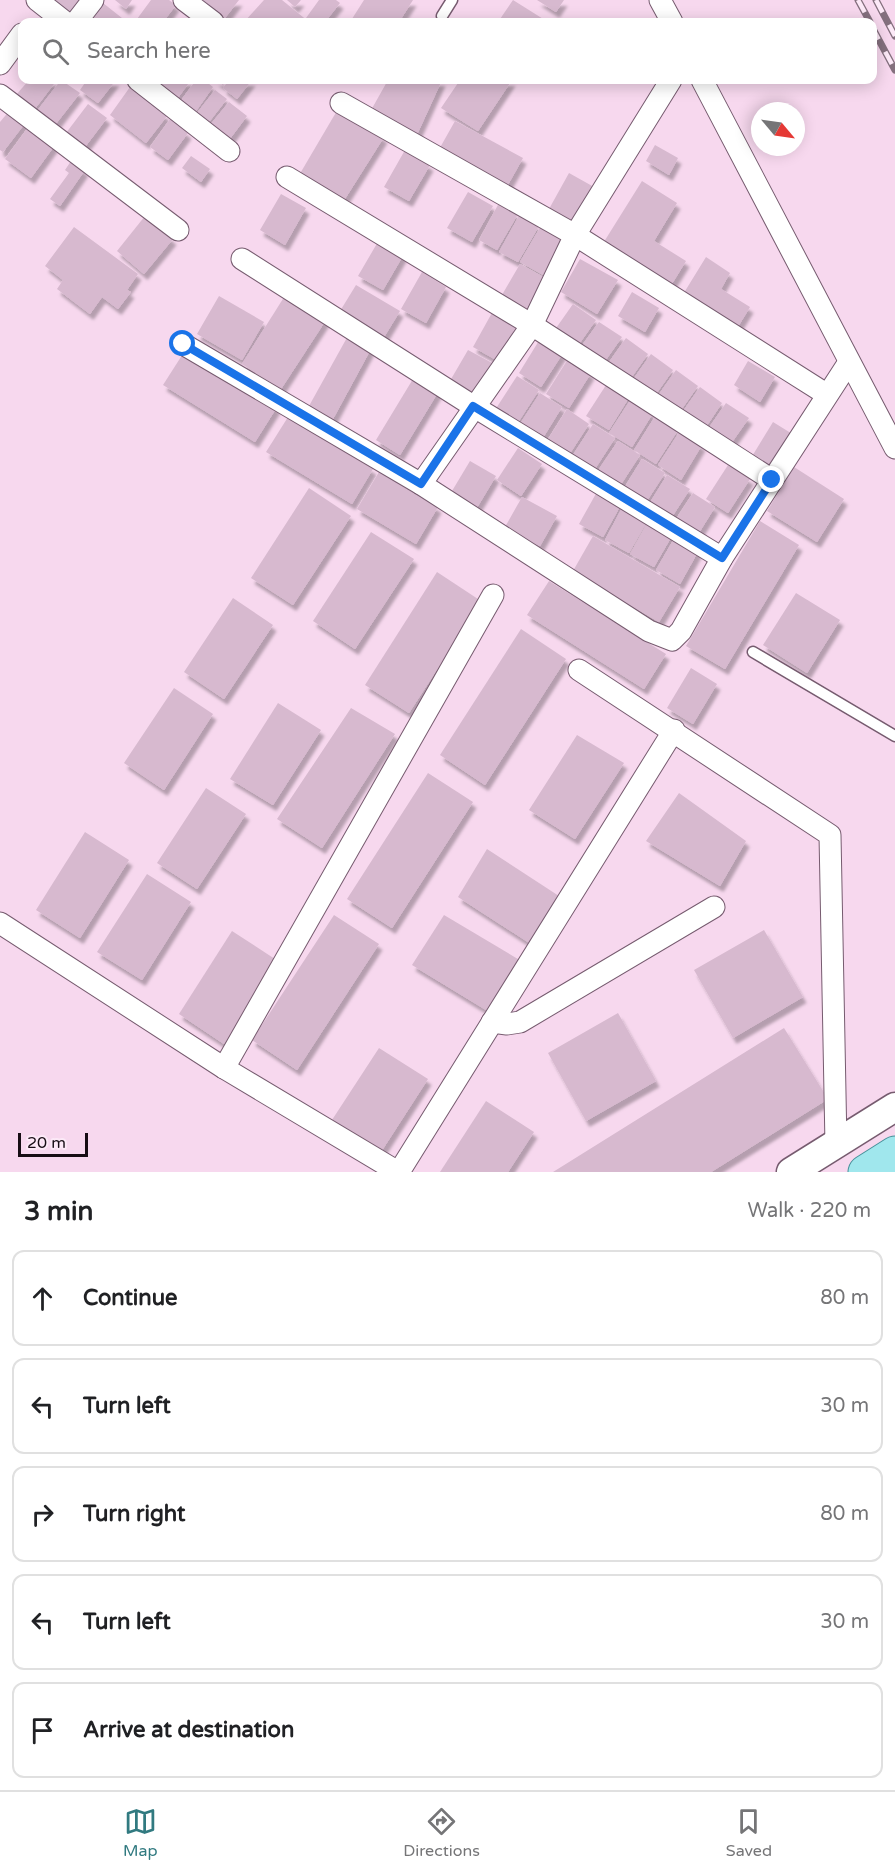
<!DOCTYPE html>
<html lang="en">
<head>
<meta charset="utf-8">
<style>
	:root { --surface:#fff; --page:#f2f2f2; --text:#202124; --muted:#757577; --line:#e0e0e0; --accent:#317a80 }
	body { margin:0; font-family:"Varela Round",sans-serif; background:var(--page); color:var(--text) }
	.compass { position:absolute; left:751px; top:102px; width:54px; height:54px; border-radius:50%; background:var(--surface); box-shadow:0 3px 15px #0003; rotate:119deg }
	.scale { position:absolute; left:18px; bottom:15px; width:70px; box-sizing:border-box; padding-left:6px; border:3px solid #170d14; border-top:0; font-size:16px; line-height:21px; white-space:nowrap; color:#170d14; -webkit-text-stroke:4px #fce9f7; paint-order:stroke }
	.stop { position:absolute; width:18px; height:18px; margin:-14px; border:4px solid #1a73e8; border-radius:50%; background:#fff }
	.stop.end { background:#1a73e8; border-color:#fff; box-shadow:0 2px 6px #0008 }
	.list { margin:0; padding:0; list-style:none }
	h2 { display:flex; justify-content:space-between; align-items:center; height:78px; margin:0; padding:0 24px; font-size:26px }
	h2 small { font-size:20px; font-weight:400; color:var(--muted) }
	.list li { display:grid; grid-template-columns:39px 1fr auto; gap:18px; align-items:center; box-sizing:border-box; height:96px; margin:0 12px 12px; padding:0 12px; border:2px solid var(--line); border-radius:12px }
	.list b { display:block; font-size:22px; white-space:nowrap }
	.list em { font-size:20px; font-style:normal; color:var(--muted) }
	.icon { flex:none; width:33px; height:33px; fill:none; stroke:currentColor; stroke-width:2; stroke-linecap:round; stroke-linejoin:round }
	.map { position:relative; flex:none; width:895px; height:1172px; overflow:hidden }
	.search { position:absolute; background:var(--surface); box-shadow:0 3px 15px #0003; left:18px; right:18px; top:18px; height:66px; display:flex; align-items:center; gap:15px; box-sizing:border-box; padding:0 21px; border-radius:12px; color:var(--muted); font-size:22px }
	.sheet { height:618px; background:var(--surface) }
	nav { display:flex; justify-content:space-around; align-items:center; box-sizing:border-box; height:84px; border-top:2px solid var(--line); background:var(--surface); font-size:16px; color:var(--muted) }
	nav a { display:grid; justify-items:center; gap:3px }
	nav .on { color:var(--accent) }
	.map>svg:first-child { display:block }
</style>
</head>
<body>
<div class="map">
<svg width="895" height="1172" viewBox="0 0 895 1172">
	<defs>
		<filter id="shadow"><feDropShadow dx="3.5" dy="6" stdDeviation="1.5" flood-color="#0004"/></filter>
	</defs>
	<rect width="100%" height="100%" fill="#f7d8ee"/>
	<g fill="#d7b9cf" filter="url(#shadow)">
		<polygon points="52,0 81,0 68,17"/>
		<polygon points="115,0 132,0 126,9"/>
		<polygon points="151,0 169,0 176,5 163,22 142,22 137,19"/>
		<polygon points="203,0 239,0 225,18"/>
		<polygon points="264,0 282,0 309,22 244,22"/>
		<polygon points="287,0 301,0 295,7"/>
		<polygon points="319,0 336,0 340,3 325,22 312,22 306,18"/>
		<polygon points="364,0 413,0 399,22 350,22"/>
		<polygon points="513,0 548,22 498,22"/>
		<polygon points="537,0 564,0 556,12"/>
		<polygon points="103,3 127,22 87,22"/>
		<polygon points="29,80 57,80 34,110 16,95"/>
		<polygon points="61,80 80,93 55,125 37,111"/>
		<polygon points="87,80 116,80 98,103 80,90"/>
		<polygon points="163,80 191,80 175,102 157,88"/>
		<polygon points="196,80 204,80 213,87 194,114 179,103"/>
		<polygon points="215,80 227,80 223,85"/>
		<polygon points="229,80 252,80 237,99 223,88"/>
		<polygon points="388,80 442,80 415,139 370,112"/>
		<polygon points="460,80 512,80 478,131 441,108"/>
		<polygon points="130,87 167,116 146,143 110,115"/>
		<polygon points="215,90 227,99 209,122 197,113"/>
		<polygon points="229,102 247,116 229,140 210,125"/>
		<polygon points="88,104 107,118 82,151 63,137"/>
		<polygon points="338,109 384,137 343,202 298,177"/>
		<polygon points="10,110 26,122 3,152 0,150 0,122"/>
		<polygon points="170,119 188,133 168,160 150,147"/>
		<polygon points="455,121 523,158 505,190 437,153"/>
		<polygon points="29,126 55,145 31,178 5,159"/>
		<polygon points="655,145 678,158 669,175 646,161"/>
		<polygon points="405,150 430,165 409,201 384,187"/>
		<polygon points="191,156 210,169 201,182 182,168"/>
		<polygon points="71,161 85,170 60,206 50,199 69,173 65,170"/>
		<polygon points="569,173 594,187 573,224 549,209"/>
		<polygon points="642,181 677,203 654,241 686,261 670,287 602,245"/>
		<polygon points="468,192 493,206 472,242 447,228"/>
		<polygon points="281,194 306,208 285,245 260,230"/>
		<polygon points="499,203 518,214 497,250 479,240"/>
		<polygon points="520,214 539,226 518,262 499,252"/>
		<polygon points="145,216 173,239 144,274 117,251"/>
		<polygon points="541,226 566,240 545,276 520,262"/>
		<polygon points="74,227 138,274 127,290 131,292 118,309 102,297 90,314 57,289 63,280 45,266"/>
		<polygon points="379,240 404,254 383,290 358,276"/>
		<polygon points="706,257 730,273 721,289 750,307 736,330 682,296"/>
		<polygon points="580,259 618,280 597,314 561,292"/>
		<polygon points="520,264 545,278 524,315 499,300"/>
		<polygon points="422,272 446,287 426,323 401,309"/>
		<polygon points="356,285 400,311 381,342 337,316"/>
		<polygon points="632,292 659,308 645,332 618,316"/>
		<polygon points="286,294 326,320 281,389 242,364"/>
		<polygon points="219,296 264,322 242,360 197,334"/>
		<polygon points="573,304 596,320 577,347 554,331"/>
		<polygon points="493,311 518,325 498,361 473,347"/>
		<polygon points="599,322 622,337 603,364 580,348"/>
		<polygon points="349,334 372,347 333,419 309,406"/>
		<polygon points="626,338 648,354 629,381 607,365"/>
		<polygon points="540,339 563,353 541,387 519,373"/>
		<polygon points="186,349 277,407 255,442 163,385"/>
		<polygon points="468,350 494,364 473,401 447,386"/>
		<polygon points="651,354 673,370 654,397 632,381"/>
		<polygon points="568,359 591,373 569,408 546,394"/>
		<polygon points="748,361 775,377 760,402 734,385"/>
		<polygon points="676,370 698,386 679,413 657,397"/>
		<polygon points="416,374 440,389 400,455 376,440"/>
		<polygon points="517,376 539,390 517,424 495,410"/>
		<polygon points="608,382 630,396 609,430 586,416"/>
		<polygon points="700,387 722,403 704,430 681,414"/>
		<polygon points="540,393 562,407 541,441 518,427"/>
		<polygon points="631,399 653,413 632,447 609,433"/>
		<polygon points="726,403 749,418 730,445 708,429"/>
		<polygon points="567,409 589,424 567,458 545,444"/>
		<polygon points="656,415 678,430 656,464 634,450"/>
		<polygon points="288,417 373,469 352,504 266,452"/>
		<polygon points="773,422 794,435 772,471 751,458"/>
		<polygon points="593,424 615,438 593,472 571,458"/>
		<polygon points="680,431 702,445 681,480 658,465"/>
		<polygon points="618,441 640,455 618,489 595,475"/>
		<polygon points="518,448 542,464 521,496 497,480"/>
		<polygon points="642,459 665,473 643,507 621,493"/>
		<polygon points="470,461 496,476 475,511 449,496"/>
		<polygon points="728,465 750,479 728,513 706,499"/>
		<polygon points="794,467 844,499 817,542 767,511"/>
		<polygon points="379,472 438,507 416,544 357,509"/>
		<polygon points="667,475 690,489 668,523 646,509"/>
		<polygon points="309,488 351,516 293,605 251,578"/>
		<polygon points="598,490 622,503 603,537 579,524"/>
		<polygon points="693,493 715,507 697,536 674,522"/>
		<polygon points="522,497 557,516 540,546 505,527"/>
		<polygon points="623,506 648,520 629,553 605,540"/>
		<polygon points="649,520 673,534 654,567 630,554"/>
		<polygon points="760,521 799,545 725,669 686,646"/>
		<polygon points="371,532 414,559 355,649 313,621"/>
		<polygon points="593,536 680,587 659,622 573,571"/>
		<polygon points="675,537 699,550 680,584 656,570"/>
		<polygon points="437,572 481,601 409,713 365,685"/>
		<polygon points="549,581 666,654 644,689 527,615"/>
		<polygon points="796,593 840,620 807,673 763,645"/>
		<polygon points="233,598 273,625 224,699 184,672"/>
		<polygon points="521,629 566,659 485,785 440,755"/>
		<polygon points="691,668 717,684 693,724 667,708"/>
		<polygon points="174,688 213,714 164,790 124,763"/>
		<polygon points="278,703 321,730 273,805 230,779"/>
		<polygon points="351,708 395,734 322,848 277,819"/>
		<polygon points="577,735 624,763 575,839 529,810"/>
		<polygon points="428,773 473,802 392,928 347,899"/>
		<polygon points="206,788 246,814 197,889 157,863"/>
		<polygon points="679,793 746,841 720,886 646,841"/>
		<polygon points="85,832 129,860 80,938 36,910"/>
		<polygon points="487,849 562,898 531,944 458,897"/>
		<polygon points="147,874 191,902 142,980 97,952"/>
		<polygon points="334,915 379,944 297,1070 252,1040"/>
		<polygon points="444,915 523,962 491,1013 412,965"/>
		<polygon points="764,930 803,997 733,1038 694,970"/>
		<polygon points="232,931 278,961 224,1044 179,1014"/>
		<polygon points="618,1013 656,1081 586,1121 548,1053"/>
		<polygon points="784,1028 828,1099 711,1172 553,1172"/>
		<polygon points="379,1048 428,1079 379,1155 330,1123"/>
		<polygon points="486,1101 534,1132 508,1172 440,1172"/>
	</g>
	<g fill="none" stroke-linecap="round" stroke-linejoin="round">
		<defs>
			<g id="lane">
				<polyline points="442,16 452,0"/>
				<polyline points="753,652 895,736"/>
			</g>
			<g id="street">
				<polyline points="37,0 65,22"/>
				<polyline points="184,0 213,22"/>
				<polyline points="660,0 672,22"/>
				<polyline points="76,22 93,0"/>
				<polyline points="0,64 22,34"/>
				<polyline points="138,80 229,151"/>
				<polyline points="671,80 575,235 532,325 421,484 649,631 672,640 681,631 722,558 849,362"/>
				<polyline points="702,80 895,448"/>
				<polyline points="0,95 178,230"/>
				<polyline points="341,103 575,235 826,394"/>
				<polyline points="287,177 532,325 772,480"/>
				<polyline points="242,259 473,406 722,558"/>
				<polyline points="183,344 421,484"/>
				<polyline points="579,670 830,835 836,1145"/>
				<polyline points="0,923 224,1068 398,1172"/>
				<polyline points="492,1022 507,1024 520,1022 714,907"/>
				<polyline points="224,1068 493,595"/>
				<polyline points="399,1172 674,730"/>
			</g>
			<polyline id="secondary" points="791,1172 895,1107"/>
			<polyline id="primary" points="865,1172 895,1153"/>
		</defs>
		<use href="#lane" stroke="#765b6f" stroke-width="13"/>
		<use href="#street" stroke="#765b6f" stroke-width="23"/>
		<use href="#secondary" stroke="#765b6f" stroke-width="31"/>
		<use href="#primary" stroke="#479099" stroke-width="35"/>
		<use href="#lane" stroke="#fff" stroke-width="10"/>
		<use href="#street" stroke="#fff" stroke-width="21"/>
		<use href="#secondary" stroke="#fff" stroke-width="28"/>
		<use href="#primary" stroke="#a0e7ed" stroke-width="33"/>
		<defs>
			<g id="rail">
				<polyline points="858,0 870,22"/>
				<polyline points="876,0 895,36"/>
				<polyline points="872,27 895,70"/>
			</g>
		</defs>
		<use href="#rail" stroke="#84707e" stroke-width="7"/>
		<use href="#rail" stroke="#fce9f7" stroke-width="4.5" stroke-dasharray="14" stroke-linecap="butt"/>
	</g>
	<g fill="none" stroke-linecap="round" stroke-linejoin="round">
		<polyline stroke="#1a73e8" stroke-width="8" points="183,344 421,484 473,406 722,558 772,480"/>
	</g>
</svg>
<svg class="compass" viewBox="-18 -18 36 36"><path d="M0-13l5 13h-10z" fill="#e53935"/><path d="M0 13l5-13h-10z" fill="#757577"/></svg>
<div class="scale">20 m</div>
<div class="stop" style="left:183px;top:344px"></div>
<div class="stop end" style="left:772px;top:480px"></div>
<div class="search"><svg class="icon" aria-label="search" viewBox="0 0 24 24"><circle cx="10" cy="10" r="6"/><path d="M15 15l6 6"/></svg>Search here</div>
</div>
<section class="sheet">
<h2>3 min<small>Walk · 220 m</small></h2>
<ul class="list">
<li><svg class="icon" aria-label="ahead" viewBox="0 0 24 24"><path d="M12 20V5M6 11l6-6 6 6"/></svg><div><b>Continue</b></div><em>80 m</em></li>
<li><svg class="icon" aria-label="left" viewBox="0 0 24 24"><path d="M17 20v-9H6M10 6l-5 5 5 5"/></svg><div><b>Turn left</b></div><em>30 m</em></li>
<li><svg class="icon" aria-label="right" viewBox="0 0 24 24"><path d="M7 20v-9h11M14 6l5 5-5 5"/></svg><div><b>Turn right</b></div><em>80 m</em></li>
<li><svg class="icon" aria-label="left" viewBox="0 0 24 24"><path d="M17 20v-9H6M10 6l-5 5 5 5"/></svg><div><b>Turn left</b></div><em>30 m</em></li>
<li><svg class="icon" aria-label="arrive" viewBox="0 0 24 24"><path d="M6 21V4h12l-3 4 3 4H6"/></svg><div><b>Arrive at destination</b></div></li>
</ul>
</section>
<nav>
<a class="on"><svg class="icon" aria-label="map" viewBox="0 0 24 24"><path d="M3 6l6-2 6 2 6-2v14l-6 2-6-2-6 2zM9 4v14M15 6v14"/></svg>Map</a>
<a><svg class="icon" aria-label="directions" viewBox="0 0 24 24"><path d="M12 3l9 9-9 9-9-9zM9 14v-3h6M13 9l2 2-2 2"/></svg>Directions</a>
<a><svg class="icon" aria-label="saved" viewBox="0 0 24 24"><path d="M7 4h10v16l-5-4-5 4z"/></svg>Saved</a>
</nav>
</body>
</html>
